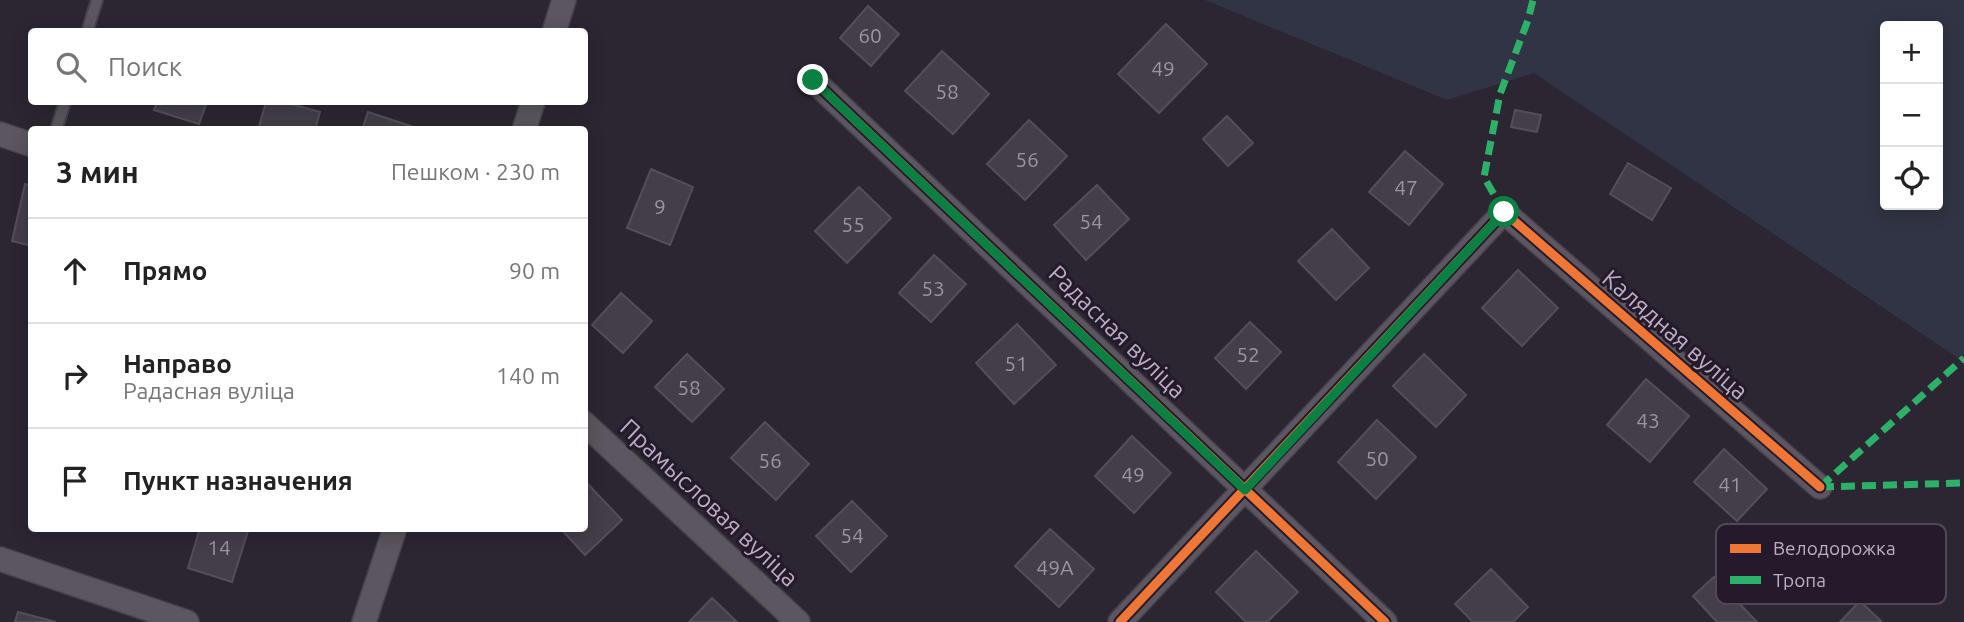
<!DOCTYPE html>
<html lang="ru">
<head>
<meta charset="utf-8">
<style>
	:root { --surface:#fff; --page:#f6f6f6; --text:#222; --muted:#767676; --line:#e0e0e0 }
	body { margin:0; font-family:Ubuntu,sans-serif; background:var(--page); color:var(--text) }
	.controls { position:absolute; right:21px; top:21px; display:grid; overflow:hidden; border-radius:7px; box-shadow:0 4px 18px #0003 }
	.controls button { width:63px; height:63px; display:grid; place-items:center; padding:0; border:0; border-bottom:2px solid var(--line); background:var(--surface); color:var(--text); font:35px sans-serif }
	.stop { position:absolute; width:21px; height:21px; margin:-16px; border:5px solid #0b8043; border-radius:50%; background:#fff }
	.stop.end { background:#0b8043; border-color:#fff; box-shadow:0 2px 7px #0008 }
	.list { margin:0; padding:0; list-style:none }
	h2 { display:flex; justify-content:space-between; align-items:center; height:91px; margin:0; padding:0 28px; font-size:30px }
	h2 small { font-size:23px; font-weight:400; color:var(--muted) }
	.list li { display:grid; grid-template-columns:46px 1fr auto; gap:21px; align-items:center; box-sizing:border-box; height:105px; padding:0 28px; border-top:2px solid var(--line) }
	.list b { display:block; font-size:26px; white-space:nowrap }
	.list p { margin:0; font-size:23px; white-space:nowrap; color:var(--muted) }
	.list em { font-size:23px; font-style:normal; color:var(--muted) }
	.icon { flex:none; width:38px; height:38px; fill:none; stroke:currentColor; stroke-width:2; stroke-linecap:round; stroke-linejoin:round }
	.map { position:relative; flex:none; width:1964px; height:622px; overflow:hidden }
	.search { position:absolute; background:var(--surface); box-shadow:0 4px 18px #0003; left:28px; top:28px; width:560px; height:77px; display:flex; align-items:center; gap:18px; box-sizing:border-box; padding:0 24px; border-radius:7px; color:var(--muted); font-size:26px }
	.panel { position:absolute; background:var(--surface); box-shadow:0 4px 18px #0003; left:28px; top:126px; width:560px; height:406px; border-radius:7px }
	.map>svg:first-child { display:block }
</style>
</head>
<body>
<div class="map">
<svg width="1964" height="622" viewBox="0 0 1964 622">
	<rect width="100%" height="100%" fill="#2c2632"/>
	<path fill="#313444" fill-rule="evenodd" d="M1205,0H1964V362L1534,73L1447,100ZM1885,26H1938V205H1885Z"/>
	<g fill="#433e48" stroke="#544e59" stroke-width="2">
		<polygon points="868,6 899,34 871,66 840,38"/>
		<polygon points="1166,24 1207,64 1159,113 1118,74"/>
		<polygon points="942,51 989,94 953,134 905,91"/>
		<polygon points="157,102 207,102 199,124 154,110"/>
		<polygon points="266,102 284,102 320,112 315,130 258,130"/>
		<polygon points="1515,110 1541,115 1537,132 1511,127"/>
		<polygon points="368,112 417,128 417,130 362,130"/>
		<polygon points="1227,116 1253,143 1228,166 1203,139"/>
		<polygon points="1029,120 1067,156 1025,200 987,164"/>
		<polygon points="1405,151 1443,184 1409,225 1369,192"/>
		<polygon points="1628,163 1671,188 1652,220 1610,194"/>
		<polygon points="651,169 693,187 670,245 627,228"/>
		<polygon points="25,184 32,186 32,246 12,241"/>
		<polygon points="1097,185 1129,219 1086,260 1054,225"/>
		<polygon points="859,187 891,218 847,263 815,231"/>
		<polygon points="1332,229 1369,268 1336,300 1298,261"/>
		<polygon points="934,255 966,284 931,322 899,293"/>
		<polygon points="1518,270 1558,308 1522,346 1482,308"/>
		<polygon points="621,293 652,321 623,353 592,325"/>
		<polygon points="1250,322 1281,352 1246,389 1215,358"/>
		<polygon points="1017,324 1056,365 1014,404 976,363"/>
		<polygon points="687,354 724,389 692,422 655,387"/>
		<polygon points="1424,354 1466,395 1436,427 1393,386"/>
		<polygon points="1646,379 1689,416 1650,462 1607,425"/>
		<polygon points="1377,420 1416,457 1376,499 1338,462"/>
		<polygon points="765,422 809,464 776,500 731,458"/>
		<polygon points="1132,436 1171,473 1134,513 1095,476"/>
		<polygon points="1724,449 1767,489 1737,521 1694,482"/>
		<polygon points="584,480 622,520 585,555 560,528 584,528"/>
		<polygon points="852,501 887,536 851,572 816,536"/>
		<polygon points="200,528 249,528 232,582 188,568"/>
		<polygon points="1050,529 1094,569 1059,607 1015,566"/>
		<polygon points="1256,551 1298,592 1267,622 1246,622 1216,592"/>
		<polygon points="1491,569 1528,607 1513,622 1473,622 1455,604"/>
		<polygon points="1714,577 1757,622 1717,622 1693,596"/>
		<polygon points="712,598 737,622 689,622"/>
		<polygon points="1860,601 1882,622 1840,622"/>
		<polygon points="18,612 56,622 15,622"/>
	</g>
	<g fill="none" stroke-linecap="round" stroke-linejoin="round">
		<defs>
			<g id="service">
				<polyline points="87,32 97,0"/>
				<polyline points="56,130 65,102"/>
			</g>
			<g id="minor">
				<polyline points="554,32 564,0"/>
				<polyline points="813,80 1385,622"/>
				<polyline points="524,130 533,102"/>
				<polyline points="0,134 32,145"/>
				<polyline points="584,423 798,622"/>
				<polyline points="0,559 187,622"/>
				<polyline points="364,622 395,528"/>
				<polyline points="1120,622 1504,212 1820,487"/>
			</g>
		</defs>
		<use href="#service" stroke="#46424a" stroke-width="14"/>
		<use href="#minor" stroke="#46424a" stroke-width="26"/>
		<use href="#service" stroke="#5b565f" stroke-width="10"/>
		<use href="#minor" stroke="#5b565f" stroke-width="23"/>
		<g stroke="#2db169" stroke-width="7" stroke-dasharray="14 7" stroke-linecap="butt">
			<polyline points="1504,212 1484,177 1500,94 1528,20 1533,0"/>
			<polyline points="1820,487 1964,358"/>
			<polyline points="1820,487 1964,483"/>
		</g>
		<defs>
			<g id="cycleway">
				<polyline points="813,80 1385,622"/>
				<polyline points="1120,622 1504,212 1820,487"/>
			</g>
		</defs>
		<use href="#cycleway" stroke="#241a2b" stroke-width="13"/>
		<use href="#cycleway" stroke="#f07635" stroke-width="9"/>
	</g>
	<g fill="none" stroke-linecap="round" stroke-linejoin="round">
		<polyline stroke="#0b8043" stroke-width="9" points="813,80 1245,490 1504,212"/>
	</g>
	<g text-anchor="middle" stroke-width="6" stroke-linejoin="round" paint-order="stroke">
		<g font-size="21" fill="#9d93a4">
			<text x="870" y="43">60</text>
			<text x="1163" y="76">49</text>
			<text x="947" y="99">58</text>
			<text x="1027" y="167">56</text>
			<text x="1406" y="195">47</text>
			<text x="660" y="214">9</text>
			<text x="1091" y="229">54</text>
			<text x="853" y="232">55</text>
			<text x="933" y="296">53</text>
			<text x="1248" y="362">52</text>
			<text x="1016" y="371">51</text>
			<text x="689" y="395">58</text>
			<text x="1648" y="428">43</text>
			<text x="1377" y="466">50</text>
			<text x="770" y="468">56</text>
			<text x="1133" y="482">49</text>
			<text x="1730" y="492">41</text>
			<text x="852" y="543">54</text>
			<text x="219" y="555">14</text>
			<text x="1055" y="575">49А</text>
		</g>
		<g font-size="24" fill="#bbafc3" stroke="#241a2b">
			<text transform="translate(1117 332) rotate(44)" y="8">Радасная вуліца</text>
			<text transform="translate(1675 335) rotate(41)" y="8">Калядная вуліца</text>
			<text transform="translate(709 503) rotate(43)" y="8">Прамысловая вуліца</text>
		</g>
	</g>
	<rect x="1716" y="524" width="230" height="80" rx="10" fill="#241a2b" stroke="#514759" stroke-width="2"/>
	<rect x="1730" y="544" width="31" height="9" fill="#f07635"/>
	<rect x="1730" y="576" width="31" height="8" fill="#2db169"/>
	<g font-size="19" fill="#bbafc3">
		<text x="1773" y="555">Велодорожка</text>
		<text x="1773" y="587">Тропа</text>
	</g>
</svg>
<div class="controls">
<button>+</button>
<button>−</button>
<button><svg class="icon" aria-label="locate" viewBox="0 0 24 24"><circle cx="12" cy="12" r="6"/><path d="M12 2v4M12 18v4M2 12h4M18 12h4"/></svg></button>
</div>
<div class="stop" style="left:1504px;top:212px"></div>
<div class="stop end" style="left:813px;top:80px"></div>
<div class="search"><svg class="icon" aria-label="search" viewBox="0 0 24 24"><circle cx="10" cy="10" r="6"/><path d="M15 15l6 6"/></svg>Поиск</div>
<section class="panel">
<h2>3 мин<small>Пешком · 230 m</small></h2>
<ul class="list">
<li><svg class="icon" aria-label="ahead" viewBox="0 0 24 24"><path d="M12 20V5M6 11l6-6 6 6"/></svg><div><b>Прямо</b></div><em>90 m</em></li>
<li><svg class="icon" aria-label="right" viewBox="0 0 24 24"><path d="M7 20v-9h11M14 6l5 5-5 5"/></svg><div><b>Направо</b><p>Радасная вуліца</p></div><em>140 m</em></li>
<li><svg class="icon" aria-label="arrive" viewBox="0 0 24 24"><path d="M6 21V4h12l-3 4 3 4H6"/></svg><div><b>Пункт назначения</b></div></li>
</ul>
</section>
</div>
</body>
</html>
